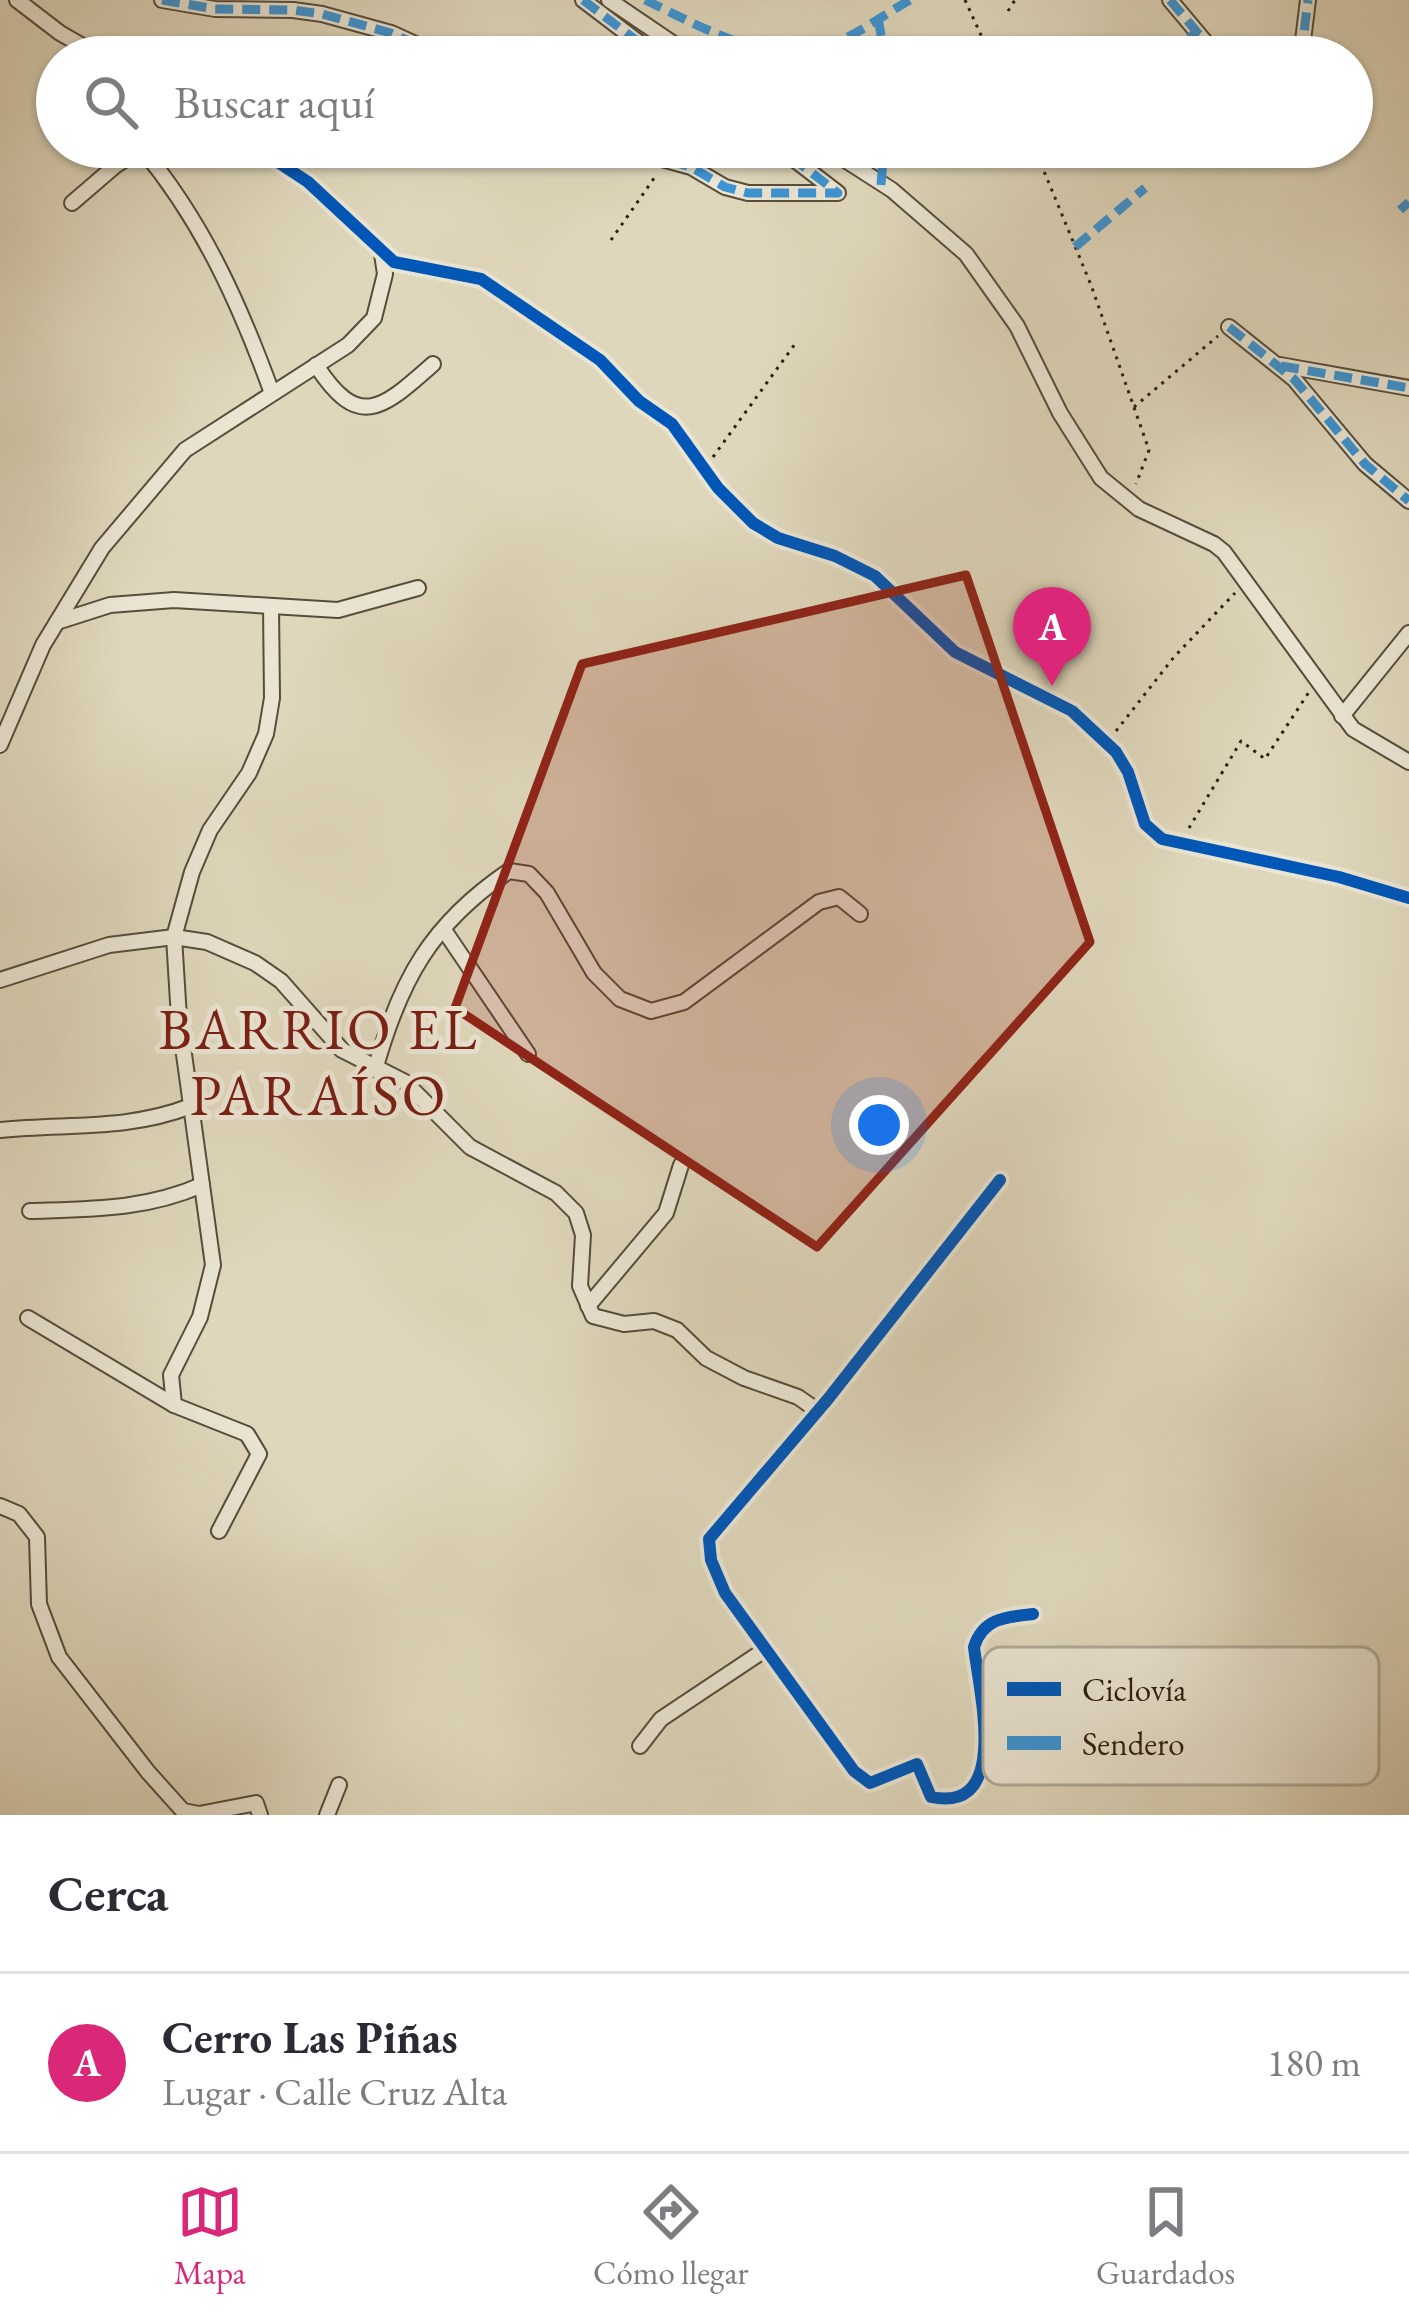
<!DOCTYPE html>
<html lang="es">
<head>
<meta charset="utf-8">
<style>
	:root { --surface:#fff; --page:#f2f2f3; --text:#2b2b33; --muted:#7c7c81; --line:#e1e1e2; --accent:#db2777 }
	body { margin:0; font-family:"EB Garamond",serif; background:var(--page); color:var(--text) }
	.you { position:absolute; left:879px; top:1125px; width:42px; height:42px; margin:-30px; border:9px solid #fff; border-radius:50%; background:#1a73e8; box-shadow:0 0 0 18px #1a73e833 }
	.badge { display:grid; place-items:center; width:78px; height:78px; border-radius:50%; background:var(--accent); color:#fff; font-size:39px; font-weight:700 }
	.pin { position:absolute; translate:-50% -99px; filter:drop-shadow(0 3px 6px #0008) }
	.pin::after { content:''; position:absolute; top:63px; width:42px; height:36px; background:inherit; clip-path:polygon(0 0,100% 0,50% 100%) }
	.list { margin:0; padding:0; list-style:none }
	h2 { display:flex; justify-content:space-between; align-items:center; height:156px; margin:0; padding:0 48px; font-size:51px }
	h2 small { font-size:39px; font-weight:400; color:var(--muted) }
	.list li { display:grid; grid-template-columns:78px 1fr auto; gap:36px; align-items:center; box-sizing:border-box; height:180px; padding:0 48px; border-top:3px solid var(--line) }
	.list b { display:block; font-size:45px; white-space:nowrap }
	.list p { margin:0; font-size:39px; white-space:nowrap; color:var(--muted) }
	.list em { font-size:39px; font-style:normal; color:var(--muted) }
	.icon { flex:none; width:66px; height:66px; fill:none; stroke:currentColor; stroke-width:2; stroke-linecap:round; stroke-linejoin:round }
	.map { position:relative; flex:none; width:1409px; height:1815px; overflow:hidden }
	.search { position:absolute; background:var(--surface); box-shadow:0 3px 9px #0004; left:36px; right:36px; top:36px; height:132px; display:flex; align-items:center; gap:30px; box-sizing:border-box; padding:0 42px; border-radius:66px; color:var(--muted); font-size:45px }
	.sheet { height:336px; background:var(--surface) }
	nav { display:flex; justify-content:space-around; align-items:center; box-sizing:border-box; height:168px; border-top:3px solid var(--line); background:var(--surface); font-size:33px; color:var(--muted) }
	nav a { display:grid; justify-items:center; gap:6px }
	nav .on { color:var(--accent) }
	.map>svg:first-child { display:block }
</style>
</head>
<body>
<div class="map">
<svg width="1409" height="1815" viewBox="0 0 1409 1815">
	<rect width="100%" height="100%" fill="#dfd7bc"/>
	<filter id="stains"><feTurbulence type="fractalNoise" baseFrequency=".00167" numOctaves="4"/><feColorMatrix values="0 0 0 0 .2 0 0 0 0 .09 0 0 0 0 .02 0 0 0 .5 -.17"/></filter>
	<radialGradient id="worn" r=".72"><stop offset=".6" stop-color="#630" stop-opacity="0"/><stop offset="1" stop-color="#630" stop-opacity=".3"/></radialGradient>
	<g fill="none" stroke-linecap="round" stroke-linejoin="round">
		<defs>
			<g id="minor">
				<polyline points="17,0 60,33 102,57"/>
				<polyline points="162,0 215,9 293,10 322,14 391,33 444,57"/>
				<polyline points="583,0 658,57"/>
				<polyline points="609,0 693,57"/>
				<polyline points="1170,0 1218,57"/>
				<polyline points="1301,57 1308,0"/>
				<polyline points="255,147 308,182 394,262 481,279 600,360 639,401 672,424 718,488 753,523 778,538 835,556 875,576 955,652 1072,711 1116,752 1128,772 1145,824 1162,839 1339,877 1409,898"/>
				<polyline points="618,147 691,167 725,187 748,193 838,193 778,147"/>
				<polyline points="825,147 892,190 966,254 1017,326 1060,413 1101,478 1139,509 1214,544 1224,552 1353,729 1409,762"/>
				<path d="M142,149C203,222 240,305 272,393"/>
				<polyline points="72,203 115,166 144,147"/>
				<polyline points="1229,327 1294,379 1365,464 1409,501"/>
				<path d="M316,365C359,432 383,408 433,364"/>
				<polyline points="1280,365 1409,388"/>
				<polyline points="57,622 110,605 174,600 338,610 418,588"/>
				<polyline points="1342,716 1409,633"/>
				<polyline points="0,745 43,645 102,548 185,450 348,345 374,318 385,274 382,254"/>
				<polyline points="444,930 528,1054"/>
				<polyline points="0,980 109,945 174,937 207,942 255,963 281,981 342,1050 405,1082 470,1147 556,1193 576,1213 583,1235 580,1286 593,1316 624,1324 654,1321 677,1330 706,1358 744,1378 798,1397 818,1411"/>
				<path d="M375,1070C400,980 431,924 509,871L529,874L547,893L594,973L620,999L651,1011L684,1002L819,902L839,897L860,914"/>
				<path d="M0,1130C68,1123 126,1131 191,1106"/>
				<path d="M1000,1180L828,1399L709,1539L711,1560L725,1593L854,1771L870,1783L917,1764L931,1797C1011,1814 979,1692 974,1647C983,1618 1006,1617 1033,1614"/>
				<path d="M30,1211C91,1209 145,1210 202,1185"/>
				<polyline points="588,1306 666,1213 681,1165"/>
				<polyline points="28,1318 174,1405 247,1434 259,1454 219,1531"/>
				<polyline points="174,1405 171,1375 200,1317 213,1265 179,1018 174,937 192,872 210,830 249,773 266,734 272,698 271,606"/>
				<polyline points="0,1506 19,1514 37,1537 39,1604 59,1657 148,1772 183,1811 199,1814 256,1803 260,1815"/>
				<polyline points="640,1746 661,1719 766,1649"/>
				<polyline points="327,1815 339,1785"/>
			</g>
		</defs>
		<use href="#minor" stroke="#574d3b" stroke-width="18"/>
		<g stroke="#2a1f10" stroke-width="3" stroke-dasharray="3 6" stroke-linecap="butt">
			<polyline points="965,0 991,57"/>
			<polyline points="1008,11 1015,0"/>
			<polyline points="1034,147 1091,285 1149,450 1136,484"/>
			<polyline points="611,240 657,174"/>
			<polyline points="1134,407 1218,336"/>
			<polyline points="713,457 795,344"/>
			<polyline points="1116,731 1174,657 1235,593"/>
			<polyline points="1189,828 1241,741 1265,759 1309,692"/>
		</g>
		<use href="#minor" stroke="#eae5d3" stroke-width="14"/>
		<g stroke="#3c94d3" stroke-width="9" stroke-dasharray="18 9" stroke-linecap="butt">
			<polyline points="162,0 215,9 293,10 322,14 391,33 444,57"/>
			<polyline points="583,0 658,57"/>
			<path d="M645,0C690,21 760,62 811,51C845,44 880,17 910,0"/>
			<polyline points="1170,0 1218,57"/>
			<polyline points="878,18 885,57"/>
			<polyline points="1170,57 1197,31"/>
			<polyline points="1301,57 1308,0"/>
			<polyline points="618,147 691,167 725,187 748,193 838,193 778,147"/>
			<polyline points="1180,162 1194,147"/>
			<polyline points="881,185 884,147"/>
			<polyline points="1400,210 1409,202"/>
			<polyline points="1075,247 1145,188"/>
			<polyline points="1229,327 1294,379 1365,464 1409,501"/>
			<polyline points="1281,366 1409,388"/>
		</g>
		<defs>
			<g id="cycleway">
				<polyline points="255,147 308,182 394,262 481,279 600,360 639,401 672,424 718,488 753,523 778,538 835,556 875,576 955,652 1072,711 1116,752 1128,772 1145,824 1162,839 1339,877 1409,898"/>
				<path d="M1000,1180L828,1399L709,1539L711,1560L725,1593L854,1771L870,1783L917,1764L931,1797C1011,1814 979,1692 974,1647C983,1618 1006,1617 1033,1614"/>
			</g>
		</defs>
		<use href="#cycleway" stroke="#eae5d3" stroke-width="20"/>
		<use href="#cycleway" stroke="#0057b8" stroke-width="12"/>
	</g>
	<path fill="#8f2418" fill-opacity="0.2" stroke="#8f2418" stroke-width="9" stroke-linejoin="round" d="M966,575L1090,942L817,1247L455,1008L582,664Z"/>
	<g text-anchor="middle" stroke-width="10" stroke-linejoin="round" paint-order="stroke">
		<g font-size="57" letter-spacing="3" fill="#7a1f14" stroke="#eae5d3">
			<text x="319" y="1049">BARRIO EL<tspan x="319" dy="66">PARAÍSO</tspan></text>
		</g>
	</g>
	<rect x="983" y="1647" width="396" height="138" rx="18" fill="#eae5d3" stroke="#b0aa98" stroke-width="3"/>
	<rect x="1007" y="1682" width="54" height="14" fill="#0057b8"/>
	<rect x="1007" y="1736" width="54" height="14" fill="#3c94d3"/>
	<g font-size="33" fill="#2a1f10">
		<text x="1082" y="1701">Ciclovía</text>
		<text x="1082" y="1755">Sendero</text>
	</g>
	<rect width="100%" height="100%" filter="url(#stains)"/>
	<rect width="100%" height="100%" fill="url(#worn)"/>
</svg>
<div class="you"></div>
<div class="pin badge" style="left:1052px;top:686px">A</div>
<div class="search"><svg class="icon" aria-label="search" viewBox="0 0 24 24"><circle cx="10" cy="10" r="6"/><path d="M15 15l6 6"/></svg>Buscar aquí</div>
</div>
<section class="sheet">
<h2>Cerca<small></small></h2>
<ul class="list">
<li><span class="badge">A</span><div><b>Cerro Las Piñas</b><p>Lugar · Calle Cruz Alta</p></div><em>180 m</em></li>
</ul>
</section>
<nav>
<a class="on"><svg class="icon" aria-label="map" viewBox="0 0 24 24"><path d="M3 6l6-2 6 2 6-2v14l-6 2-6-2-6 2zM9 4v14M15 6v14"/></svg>Mapa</a>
<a><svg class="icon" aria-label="directions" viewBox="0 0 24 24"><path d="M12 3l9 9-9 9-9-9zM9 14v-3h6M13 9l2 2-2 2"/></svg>Cómo llegar</a>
<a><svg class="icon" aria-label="saved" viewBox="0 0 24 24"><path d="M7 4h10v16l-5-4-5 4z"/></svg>Guardados</a>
</nav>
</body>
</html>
